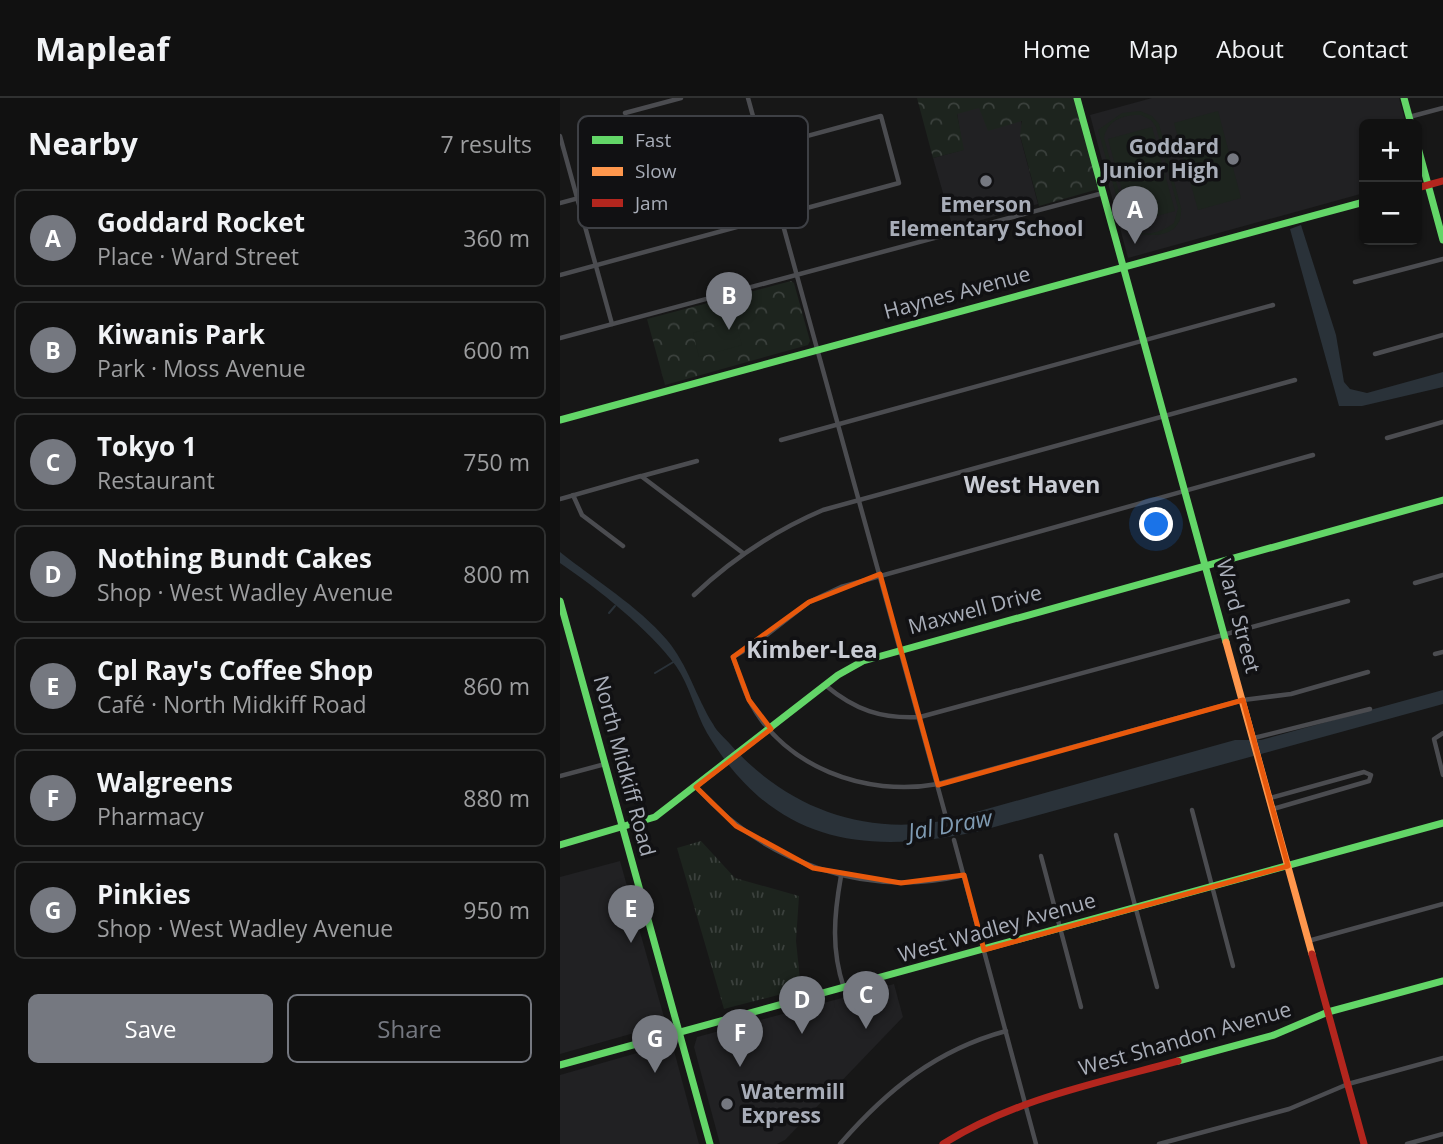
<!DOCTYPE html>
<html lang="en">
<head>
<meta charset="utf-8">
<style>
	:root { --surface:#111; --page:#1a1a1a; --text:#f1f3f6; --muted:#9c9d9f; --line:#303131; --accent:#757880 }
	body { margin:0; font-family:"Open Sans",sans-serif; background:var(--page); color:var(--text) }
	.controls { position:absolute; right:21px; top:21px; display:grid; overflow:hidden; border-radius:10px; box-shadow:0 2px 5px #0004 }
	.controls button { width:63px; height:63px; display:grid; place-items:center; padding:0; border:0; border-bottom:2px solid var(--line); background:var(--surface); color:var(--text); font:35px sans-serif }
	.you { position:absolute; left:597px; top:427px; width:24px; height:24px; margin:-18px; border:5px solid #fff; border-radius:50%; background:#1a73e8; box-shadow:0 0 0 10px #1a73e833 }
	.badge { display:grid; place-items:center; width:46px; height:46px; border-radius:50%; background:var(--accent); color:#fff; font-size:23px; font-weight:700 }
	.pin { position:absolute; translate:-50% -58px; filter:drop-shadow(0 2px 4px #0008) }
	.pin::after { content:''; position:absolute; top:37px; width:24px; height:21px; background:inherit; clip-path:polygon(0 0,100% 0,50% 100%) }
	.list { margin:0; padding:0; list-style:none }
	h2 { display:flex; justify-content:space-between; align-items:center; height:91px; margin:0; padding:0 28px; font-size:30px }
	h2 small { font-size:23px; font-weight:400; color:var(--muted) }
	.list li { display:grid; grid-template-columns:46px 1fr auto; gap:21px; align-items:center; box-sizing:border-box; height:98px; margin:0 14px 14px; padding:0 14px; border:2px solid var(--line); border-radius:10px }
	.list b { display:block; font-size:26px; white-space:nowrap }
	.list p { margin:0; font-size:23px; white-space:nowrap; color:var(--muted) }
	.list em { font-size:23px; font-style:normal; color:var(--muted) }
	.actions { display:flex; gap:14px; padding:21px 28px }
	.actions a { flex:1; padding:16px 0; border:2px solid var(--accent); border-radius:10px; text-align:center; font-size:24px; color:var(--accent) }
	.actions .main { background:var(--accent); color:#fff }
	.map { position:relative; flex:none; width:883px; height:1046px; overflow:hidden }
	header { display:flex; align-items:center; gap:42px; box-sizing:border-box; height:98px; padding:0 35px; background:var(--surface); border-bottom:2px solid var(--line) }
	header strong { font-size:33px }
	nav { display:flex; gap:38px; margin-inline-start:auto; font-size:24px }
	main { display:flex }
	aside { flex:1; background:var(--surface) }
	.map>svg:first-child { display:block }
</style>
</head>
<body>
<header>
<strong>Mapleaf</strong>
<nav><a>Home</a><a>Map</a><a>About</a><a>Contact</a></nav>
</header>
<main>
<aside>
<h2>Nearby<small>7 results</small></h2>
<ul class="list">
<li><span class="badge">A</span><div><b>Goddard Rocket</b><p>Place · Ward Street</p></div><em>360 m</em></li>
<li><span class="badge">B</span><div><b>Kiwanis Park</b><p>Park · Moss Avenue</p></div><em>600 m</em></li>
<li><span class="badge">C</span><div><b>Tokyo 1</b><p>Restaurant</p></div><em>750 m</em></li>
<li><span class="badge">D</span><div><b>Nothing Bundt Cakes</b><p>Shop · West Wadley Avenue</p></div><em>800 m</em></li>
<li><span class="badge">E</span><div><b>Cpl Ray's Coffee Shop</b><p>Café · North Midkiff Road</p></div><em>860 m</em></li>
<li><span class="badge">F</span><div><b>Walgreens</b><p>Pharmacy</p></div><em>880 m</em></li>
<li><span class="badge">G</span><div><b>Pinkies</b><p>Shop · West Wadley Avenue</p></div><em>950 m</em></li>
</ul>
<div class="actions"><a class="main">Save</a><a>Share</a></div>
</aside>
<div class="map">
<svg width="883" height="1046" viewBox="0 0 883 1046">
	<defs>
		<pattern id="grass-tufts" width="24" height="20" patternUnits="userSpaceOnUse" patternTransform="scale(1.75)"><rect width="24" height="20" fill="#1d241e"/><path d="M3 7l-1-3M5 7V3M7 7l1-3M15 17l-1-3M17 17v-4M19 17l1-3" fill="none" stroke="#3b413d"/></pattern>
		<pattern id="forest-crowns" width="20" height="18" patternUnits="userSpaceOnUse" patternTransform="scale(1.75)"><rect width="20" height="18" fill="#1d241e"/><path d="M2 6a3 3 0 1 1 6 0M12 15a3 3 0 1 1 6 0" fill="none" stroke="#3b413d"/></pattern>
	</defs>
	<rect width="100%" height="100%" fill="#171717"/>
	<g fill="#212123">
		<polygon points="592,0 839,0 846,26 804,26 804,95 568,160 530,17"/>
		<polygon points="419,9 461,23 463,32 460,38 478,106 393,130 373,60 403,52 397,15"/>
		<polygon points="60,763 106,926 0,956 0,779"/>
		<polygon points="334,886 343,919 225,1042 217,1046 160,1046 134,949 137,939"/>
		<polygon points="112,945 139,1046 0,1046 0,977"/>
	</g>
	<polygon fill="url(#grass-tufts)" points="141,743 175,780 239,798 236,843 241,891 164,911 117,750"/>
	<g fill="url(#forest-crowns)">
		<polygon points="357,0 516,0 543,95 535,92 479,108 460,37 462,23 428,33 419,10 397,16 404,52 373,60"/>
		<polygon points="231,183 234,185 250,243 248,247 105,287 87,221"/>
	</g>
	<g fill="#1d241e" fill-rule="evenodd">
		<path d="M580,13L592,18L599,26L621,110C623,143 586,139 566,133L538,32L562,15ZM581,17L591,22L596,29L618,110L614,125C599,136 580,141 568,126L544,40C547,22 564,16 581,17Z"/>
		<polygon points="658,13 681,100 638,112 614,25"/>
		<polygon points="592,29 615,113 571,125 548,41"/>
		<polygon points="175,223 182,247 139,259 133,235"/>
	</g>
	<g fill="#2a3239">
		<polygon points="741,127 776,237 784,284 790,291 807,295 883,274 883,289 802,308 779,308 730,131"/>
		<path d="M0,454C35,482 78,508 107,542C128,567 136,599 153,626C157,634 165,640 170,646C226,710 307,740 391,721L675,642H701L883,592V606L420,733C304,758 213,746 147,635C135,614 130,588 116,568C90,532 37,490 0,465Z"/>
	</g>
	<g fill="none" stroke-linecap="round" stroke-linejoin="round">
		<g stroke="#2a3239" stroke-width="2">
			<polyline points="49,515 55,508"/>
			<polyline points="95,575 115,563"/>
		</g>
		<g stroke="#4b4c50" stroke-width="4.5">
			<polyline points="188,0 386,719"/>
			<polyline points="65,15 121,0"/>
			<polyline points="849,19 883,10"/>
			<polyline points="0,38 52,226"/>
			<polyline points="0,105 321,18 339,85 0,177"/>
			<polyline points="795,184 883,161"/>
			<polyline points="0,240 543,95"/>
			<polyline points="815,256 883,237"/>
			<polyline points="827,340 883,324"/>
			<polyline points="221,342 713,207"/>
			<path d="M753,357L281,489L249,504L194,547L173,559C178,573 182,587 188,600C223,670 306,699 378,686L683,602L731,596L808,574"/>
			<polyline points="82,378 137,363"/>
			<polyline points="13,397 22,417 63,448"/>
			<polyline points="0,401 81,378 183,455"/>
			<polyline points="855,485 883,477"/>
			<path d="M134,497C173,460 214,433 263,412L735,282"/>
			<polyline points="875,556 883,554"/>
			<path d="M265,587C295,612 321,621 360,619L788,503"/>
			<polyline points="883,635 874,641 883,677"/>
			<polyline points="694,640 810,611"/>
			<polyline points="0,678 45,666"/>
			<path d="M136,689C204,764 304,801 404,777"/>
			<polyline points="710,700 804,674 811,677 809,683 713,711"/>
			<polyline points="632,712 673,868"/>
			<polyline points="556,737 597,889"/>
			<polyline points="394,742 476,1046"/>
			<polyline points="481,758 521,909"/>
			<path d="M281,778C274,817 271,852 284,890"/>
			<polyline points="748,843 883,806"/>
			<path d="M280,1046C327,992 376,952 446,933"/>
			<polyline points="599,1046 729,1011 788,986 883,960"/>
			<polyline points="847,1046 883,1036"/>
		</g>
		<g stroke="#63d668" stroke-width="7">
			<polyline points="517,0 666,544"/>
			<polyline points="844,0 851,26"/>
			<polyline points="857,46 883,142"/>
			<polyline points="0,322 804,104"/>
			<polyline points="0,503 150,1046"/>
			<polyline points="0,747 95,719 278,577 303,563 883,402"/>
			<polyline points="618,963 714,937 768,914 883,883"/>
			<polyline points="0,967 883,725"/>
		</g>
		<polyline stroke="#ff974d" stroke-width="7" points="666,544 752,856"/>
		<g stroke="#b3261e" stroke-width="7">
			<polyline points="857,90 883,83"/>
			<polyline points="752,856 804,1046"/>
			<path d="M383,1046C455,1001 537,985 618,963"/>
		</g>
	</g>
	<path fill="none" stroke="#e8590c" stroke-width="5" stroke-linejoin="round" d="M320,476L378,687L683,602L728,768L424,852L404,777L341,785L253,770L176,728L136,689L211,631L189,602L173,559L249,504Z"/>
	<g fill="#757880" stroke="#111113" stroke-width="2.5">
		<circle cx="673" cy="61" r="7"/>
		<circle cx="426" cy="83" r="7"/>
		<circle cx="167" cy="1006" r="7"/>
	</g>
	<g text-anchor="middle" stroke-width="7" stroke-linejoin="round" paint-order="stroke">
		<g font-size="21" font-weight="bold" fill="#a8adb8" stroke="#111113" text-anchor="end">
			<text x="659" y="56">Goddard<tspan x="659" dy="24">Junior High</tspan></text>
			<text x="426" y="114" text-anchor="middle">Emerson<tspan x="426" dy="24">Elementary School</tspan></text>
			<text x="181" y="1001" text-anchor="start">Watermill<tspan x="181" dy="24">Express</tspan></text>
		</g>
		<g font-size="21" fill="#a8adb8" stroke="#111113">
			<text transform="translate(397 195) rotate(-15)" y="7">Haynes Avenue</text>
			<text transform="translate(415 512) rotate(-15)" y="7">Maxwell Drive</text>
			<text transform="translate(678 518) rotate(75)" y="7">Ward Street</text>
			<text transform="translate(64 668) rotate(75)" y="7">North Midkiff Road</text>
			<text transform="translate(437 830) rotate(-16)" y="7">West Wadley Avenue</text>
			<text transform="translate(625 941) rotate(-16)" y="7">West Shandon Avenue</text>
		</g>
		<g font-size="23" font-weight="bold" fill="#c9ccd4" stroke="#111113">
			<text x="472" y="395">West Haven</text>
			<text x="252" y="560">Kimber-Lea</text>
		</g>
		<g font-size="23" font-style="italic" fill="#7f9bb3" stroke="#111113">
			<text transform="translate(390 727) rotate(-10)" y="8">Jal Draw</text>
		</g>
	</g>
	<rect x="18" y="18" width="230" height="112" rx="10" fill="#111113" stroke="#3e4045" stroke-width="2"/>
	<rect x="32" y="38" width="31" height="8" fill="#63d668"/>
	<rect x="32" y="69" width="31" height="9" fill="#ff974d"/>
	<rect x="32" y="101" width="31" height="8" fill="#b3261e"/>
	<g font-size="19" fill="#a8adb8">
		<text x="75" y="49">Fast</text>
		<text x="75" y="80">Slow</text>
		<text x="75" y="112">Jam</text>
	</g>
</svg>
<div class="controls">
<button>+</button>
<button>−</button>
</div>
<div class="you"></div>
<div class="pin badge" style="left:575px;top:146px">A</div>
<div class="pin badge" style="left:169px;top:232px">B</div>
<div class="pin badge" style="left:306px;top:931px">C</div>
<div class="pin badge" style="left:242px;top:936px">D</div>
<div class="pin badge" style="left:71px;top:845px">E</div>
<div class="pin badge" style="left:180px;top:969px">F</div>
<div class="pin badge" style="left:95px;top:975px">G</div>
</div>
</main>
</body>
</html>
